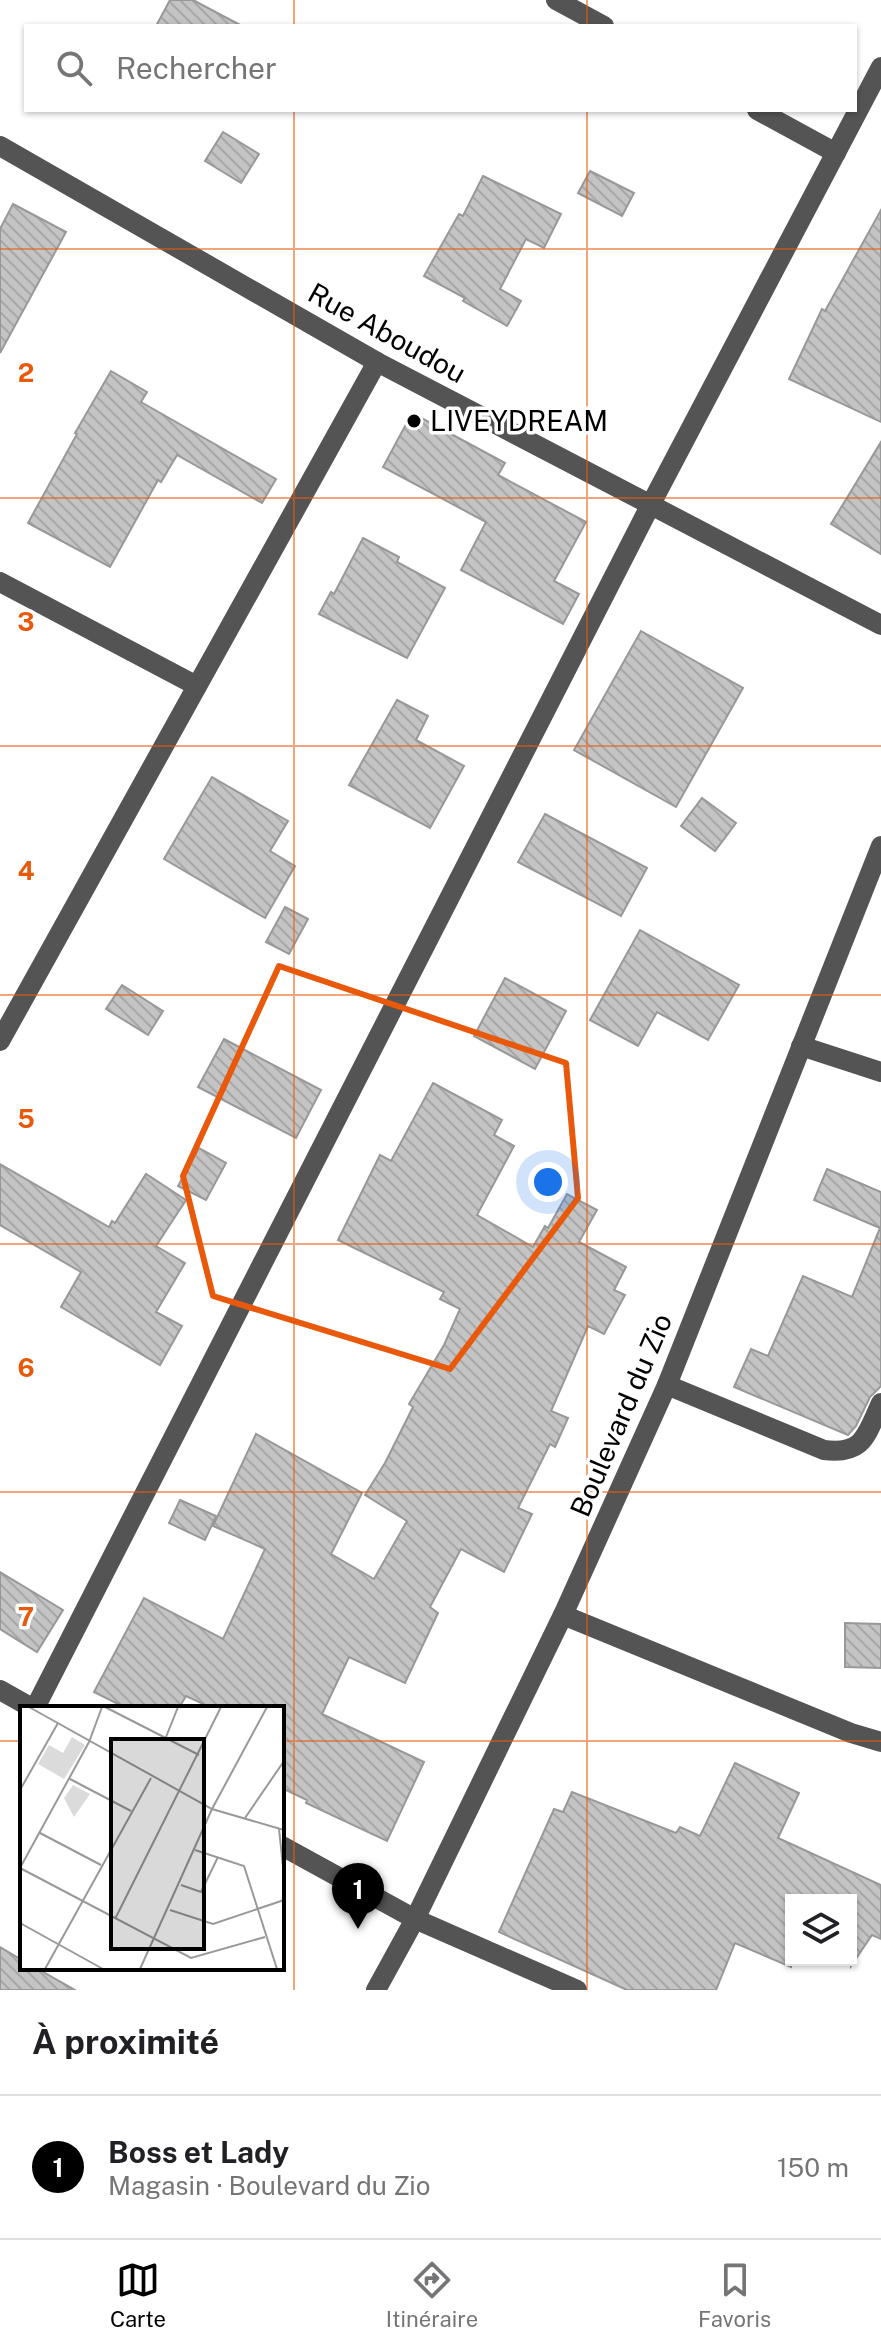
<!DOCTYPE html>
<html lang="fr">
<head>
<meta charset="utf-8">
<style>
	:root { --surface:#fff; --page:#f6f6f6; --text:#202124; --muted:#757577; --line:#e0e0e0; --accent:#000 }
	body { margin:0; font-family:"Public Sans",sans-serif; background:var(--page); color:var(--text) }
	.controls { position:absolute; right:24px; bottom:24px; display:grid; overflow:hidden; border-radius:0px; box-shadow:0 2px 6px #0004 }
	.controls button { width:72px; height:72px; display:grid; place-items:center; padding:0; border:0; border-bottom:2px solid var(--line); background:var(--surface); color:var(--text); font:40px sans-serif }
	.you { position:absolute; left:548px; top:1182px; width:28px; height:28px; margin:-20px; border:6px solid #fff; border-radius:50%; background:#1a73e8; box-shadow:0 0 0 12px #1a73e833 }
	.badge { display:grid; place-items:center; width:52px; height:52px; border-radius:50%; background:var(--accent); color:#fff; font-size:26px; font-weight:700 }
	.pin { position:absolute; translate:-50% -66px; filter:drop-shadow(0 2px 4px #0008) }
	.pin::after { content:''; position:absolute; top:42px; width:28px; height:24px; background:inherit; clip-path:polygon(0 0,100% 0,50% 100%) }
	.list { margin:0; padding:0; list-style:none }
	h2 { display:flex; justify-content:space-between; align-items:center; height:104px; margin:0; padding:0 32px; font-size:34px }
	h2 small { font-size:26px; font-weight:400; color:var(--muted) }
	.list li { display:grid; grid-template-columns:52px 1fr auto; gap:24px; align-items:center; box-sizing:border-box; height:144px; padding:0 32px; border-top:2px solid var(--line) }
	.list b { display:block; font-size:30px; white-space:nowrap }
	.list p { margin:0; font-size:26px; white-space:nowrap; color:var(--muted) }
	.list em { font-size:26px; font-style:normal; color:var(--muted) }
	.icon { flex:none; width:44px; height:44px; fill:none; stroke:currentColor; stroke-width:2; stroke-linecap:round; stroke-linejoin:round }
	.map { position:relative; flex:none; width:881px; height:1990px; overflow:hidden }
	.search { position:absolute; background:var(--surface); box-shadow:0 2px 6px #0004; left:24px; right:24px; top:24px; height:88px; display:flex; align-items:center; gap:20px; box-sizing:border-box; padding:0 28px; border-radius:0px; color:var(--muted); font-size:30px }
	.sheet { height:248px; background:var(--surface) }
	nav { display:flex; justify-content:space-around; align-items:center; box-sizing:border-box; height:112px; border-top:2px solid var(--line); background:var(--surface); font-size:22px; color:var(--muted) }
	nav a { display:grid; justify-items:center; gap:4px }
	nav .on { color:var(--accent) }
	.map>svg:first-child { display:block }
</style>
</head>
<body>
<div class="map">
<svg width="881" height="1990" viewBox="0 0 881 1990">
	<defs>
		<pattern id="building-back-hatch" width="6" height="6" patternUnits="userSpaceOnUse" patternTransform="scale(2)"><rect width="6" height="6" fill="#c4c4c4"/><path d="M-1 5l2 2M0 0l6 6M5-1l2 2" fill="none" stroke="#a7a7a7"/></pattern>
	</defs>
	<rect width="100%" height="100%" fill="#fff"/>
	<g fill="url(#building-back-hatch)" stroke="#989898" stroke-width="2">
		<polygon points="170,0 193,0 242,26 156,26"/>
		<polygon points="223,132 259,154 241,183 205,161"/>
		<polygon points="590,171 634,193 622,216 578,193"/>
		<polygon points="483,176 561,214 544,248 526,239 500,289 521,301 507,326 463,301 465,298 424,276 459,214 463,216"/>
		<polygon points="13,204 66,232 0,353 0,229"/>
		<polygon points="881,210 881,422 789,379 822,309 825,311"/>
		<polygon points="111,371 147,392 141,402 276,479 262,503 177,455 161,482 158,480 110,567 28,523 77,434 75,433"/>
		<polygon points="412,413 505,463 498,475 586,522 554,581 579,594 563,624 461,570 486,522 383,467"/>
		<polygon points="881,442 881,554 831,524"/>
		<polygon points="363,538 399,557 397,562 445,588 407,658 319,614 331,592 334,594"/>
		<polygon points="641,631 743,688 676,807 574,750"/>
		<polygon points="397,700 428,716 416,740 464,766 430,828 349,785"/>
		<polygon points="212,777 288,821 270,851 295,866 265,918 164,859"/>
		<polygon points="702,798 736,823 715,851 681,826"/>
		<polygon points="545,814 647,868 621,916 518,862"/>
		<polygon points="285,907 308,919 289,954 266,942"/>
		<polygon points="640,930 739,985 708,1040 657,1012 638,1046 590,1020"/>
		<polygon points="505,978 566,1011 535,1069 474,1036"/>
		<polygon points="122,985 163,1011 148,1035 106,1009"/>
		<polygon points="224,1039 321,1090 296,1138 198,1087"/>
		<polygon points="433,1083 502,1120 494,1135 514,1146 477,1215 533,1247 545,1226 548,1228 567,1194 597,1210 579,1242 626,1267 614,1290 625,1295 604,1334 588,1326 551,1411 568,1418 555,1447 550,1444 518,1508 532,1514 504,1572 461,1549 430,1607 438,1613 405,1683 349,1657 322,1714 424,1762 387,1841 306,1803 307,1800 282,1788 282,1708 212,1708 186,1696 179,1708 126,1708 94,1692 144,1598 223,1639 265,1549 213,1526 256,1434 362,1493 331,1554 374,1579 407,1521 365,1495 385,1463 413,1407 409,1404 444,1345 460,1309 440,1299 444,1292 338,1240 380,1155 391,1161"/>
		<polygon points="199,1148 226,1163 206,1200 178,1186"/>
		<polygon points="0,1164 109,1227 112,1221 115,1223 146,1174 186,1200 156,1246 185,1263 156,1312 182,1326 160,1365 61,1307 81,1272 0,1225"/>
		<polygon points="827,1169 881,1192 881,1386 870,1397 856,1426 848,1435 734,1387 751,1349 768,1356 803,1276 852,1297 880,1228 814,1200"/>
		<polygon points="180,1500 216,1516 205,1540 169,1523"/>
		<polygon points="0,1572 63,1610 37,1652 0,1629"/>
		<polygon points="845,1623 881,1624 881,1668 845,1667"/>
		<polygon points="735,1763 799,1793 778,1838 881,1885 881,1939 872,1935 851,1966 851,1900 791,1900 791,1967 735,1943 716,1990 627,1990 499,1932 554,1809 563,1812 572,1792 676,1833 680,1827 700,1836"/>
		<polygon points="0,1947 22,1960 22,1968 36,1968 75,1990 0,1990"/>
	</g>
	<g fill="none" stroke-linecap="round" stroke-linejoin="round">
		<g stroke="#545454" stroke-width="20">
			<polyline points="556,0 604,26"/>
			<polyline points="757,110 836,153"/>
			<polyline points="0,146 377,362 881,625"/>
			<polyline points="0,582 197,686"/>
			<polyline points="0,1041 377,362"/>
			<polyline points="801,1046 881,1072"/>
			<path d="M667,1385L824,1450C864,1455 866,1435 881,1403"/>
			<polyline points="563,1615 851,1733 881,1742"/>
			<polyline points="0,1690 32,1708"/>
			<polyline points="35,1708 651,504 881,67"/>
			<polyline points="282,1846 415,1919 577,1990"/>
			<polyline points="376,1990 415,1919 563,1615 667,1385 881,846"/>
		</g>
	</g>
	<path fill="none" stroke="#e8590c" stroke-width="6" stroke-linejoin="round" d="M279,966L566,1063L578,1198L450,1369L213,1296L183,1176Z"/>
	<path fill="none" stroke="#e8590c" stroke-width="2" stroke-opacity="0.55" d="M294,0V26M587,0V26M294,110V1990M587,110V1990M0,249H881M0,498H881M0,746H881M0,995H881M0,1244H881M0,1492H881M0,1741H22M282,1741H881"/>
	<circle fill="#000" stroke="#fff" stroke-width="3" cx="414" cy="421" r="8"/>
	<g text-anchor="middle" stroke-width="7" stroke-linejoin="round" paint-order="stroke">
		<g font-size="28" fill="#000" stroke="#fff">
			<text transform="translate(387 333) rotate(29)" y="10">Rue Aboudou</text>
			<text transform="translate(621 1415) rotate(-67)" y="10">Boulevard du Zio</text>
		</g>
		<g font-size="28" fill="#000" stroke="#fff" text-anchor="start">
			<text x="430" y="431">LIVEYDREAM</text>
		</g>
	</g>
	<g transform="translate(20 1706)">
		<rect width="264" height="264" fill="#fff"/>
		<path d="M52,31L65,39L44,73L18,58L29,39L43,47ZM53,79L70,88L54,111L44,92Z" fill="#dbdbdb"/>
		<path fill="none" stroke="#999" stroke-width="2" d="M9,1L192,103L264,124M85,1L179,49M146,31L158,1M50,73L111,105M0,84L38,17M225,112L264,55M259,123L264,170M20,127L81,159M175,144L224,160L257,263M0,162L171,252L245,231M0,162L69,36L82,1M161,179L181,186L198,151M150,204L193,218L264,194M95,213L201,1M0,217L83,263M25,263L131,72M120,263L192,103L247,1"/>
		<path fill="#000" fill-opacity="0.15" stroke="#000" stroke-width="4" d="M91,33H184V243H91Z"/>
		<rect width="264" height="264" fill="none" stroke="#000" stroke-width="4"/>
	</g>
	<g font-size="26" text-anchor="middle" font-weight="bold" fill="#e8590c" stroke="#fff" stroke-width="7" stroke-linejoin="round" paint-order="stroke">
		<text x="26" y="382">2</text>
		<text x="26" y="631">3</text>
		<text x="26" y="880">4</text>
		<text x="26" y="1128">5</text>
		<text x="26" y="1377">6</text>
		<text x="26" y="1626">7</text>
	</g>
</svg>
<div class="controls">
<button><svg class="icon" aria-label="layers" viewBox="0 0 24 24"><path d="M12 4l9 5-9 5-9-5zM3 14l9 5 9-5"/></svg></button>
</div>
<div class="you"></div>
<div class="pin badge" style="left:358px;top:1929px">1</div>
<div class="search"><svg class="icon" aria-label="search" viewBox="0 0 24 24"><circle cx="10" cy="10" r="6"/><path d="M15 15l6 6"/></svg>Rechercher</div>
</div>
<section class="sheet">
<h2>À proximité<small></small></h2>
<ul class="list">
<li><span class="badge">1</span><div><b>Boss et Lady</b><p>Magasin · Boulevard du Zio</p></div><em>150 m</em></li>
</ul>
</section>
<nav>
<a class="on"><svg class="icon" aria-label="map" viewBox="0 0 24 24"><path d="M3 6l6-2 6 2 6-2v14l-6 2-6-2-6 2zM9 4v14M15 6v14"/></svg>Carte</a>
<a><svg class="icon" aria-label="directions" viewBox="0 0 24 24"><path d="M12 3l9 9-9 9-9-9zM9 14v-3h6M13 9l2 2-2 2"/></svg>Itinéraire</a>
<a><svg class="icon" aria-label="saved" viewBox="0 0 24 24"><path d="M7 4h10v16l-5-4-5 4z"/></svg>Favoris</a>
</nav>
</body>
</html>
